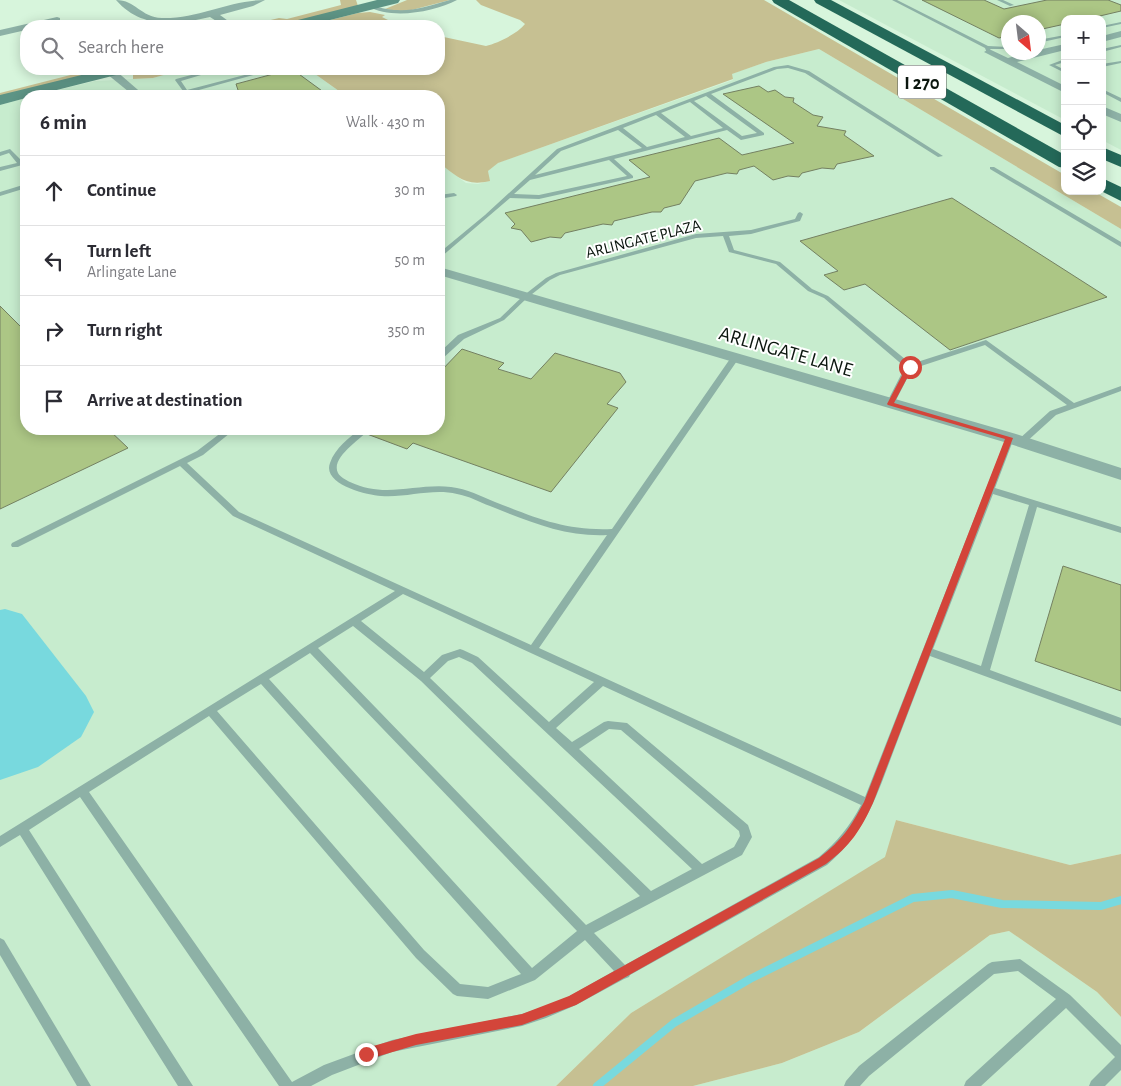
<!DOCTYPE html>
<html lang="en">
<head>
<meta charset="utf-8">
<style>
	:root { --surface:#fff; --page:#f7f7f7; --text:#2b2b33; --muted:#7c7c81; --line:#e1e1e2 }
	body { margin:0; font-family:"Alegreya Sans",sans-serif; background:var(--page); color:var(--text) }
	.controls { position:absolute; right:15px; top:15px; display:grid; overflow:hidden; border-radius:10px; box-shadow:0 2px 12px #0003 }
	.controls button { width:45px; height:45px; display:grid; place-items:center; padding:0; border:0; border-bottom:1px solid var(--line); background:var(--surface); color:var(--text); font:25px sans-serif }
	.compass { position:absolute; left:1001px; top:15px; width:45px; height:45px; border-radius:50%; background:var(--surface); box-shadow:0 2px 12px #0003; rotate:152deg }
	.stop { position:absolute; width:15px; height:15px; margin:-11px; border:4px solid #d3453a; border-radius:50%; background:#fff }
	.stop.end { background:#d3453a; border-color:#fff; box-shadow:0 1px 5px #0008 }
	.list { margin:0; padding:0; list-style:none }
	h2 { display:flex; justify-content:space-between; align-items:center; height:65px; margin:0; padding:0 20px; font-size:21px }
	h2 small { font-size:16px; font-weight:400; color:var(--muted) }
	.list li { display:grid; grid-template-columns:32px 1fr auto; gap:15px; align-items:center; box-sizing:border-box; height:70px; padding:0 20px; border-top:1px solid var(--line) }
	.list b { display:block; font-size:19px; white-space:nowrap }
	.list p { margin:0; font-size:16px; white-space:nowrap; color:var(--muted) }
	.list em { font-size:16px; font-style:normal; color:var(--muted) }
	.icon { flex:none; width:28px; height:28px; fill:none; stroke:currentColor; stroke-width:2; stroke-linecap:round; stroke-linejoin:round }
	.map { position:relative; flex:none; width:1121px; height:1086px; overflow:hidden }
	.search { position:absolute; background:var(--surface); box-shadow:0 2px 12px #0003; left:20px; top:20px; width:425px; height:55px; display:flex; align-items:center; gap:12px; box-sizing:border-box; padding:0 18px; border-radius:20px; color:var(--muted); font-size:19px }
	.panel { position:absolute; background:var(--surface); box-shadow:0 2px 12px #0003; left:20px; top:90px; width:425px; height:345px; border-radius:20px }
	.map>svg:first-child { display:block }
</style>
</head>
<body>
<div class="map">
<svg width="1121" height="1086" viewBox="0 0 1121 1086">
	<rect width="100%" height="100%" fill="#d7f5dc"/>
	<g fill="#c7ecce" fill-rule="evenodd">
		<path d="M839,0H1121V150L1102,140V19H1065V120ZM1008,22H1038V52H1008Z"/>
		<polygon points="819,49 1121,229 1121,854 1070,865 896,820 886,857 631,1013 556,1086 0,1086 0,105 26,98 26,429 439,429 439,163 466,183 478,184 489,181 488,171 497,163 733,80 731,74 766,62"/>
		<polygon points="185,69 308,69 346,96 33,96 95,81 153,78"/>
		<polygon points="1009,931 1097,992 1121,1017 1121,1086 693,1086 782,1063 859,1032 990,935"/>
	</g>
	<g fill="#c6c092">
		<polygon points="340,0 356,0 358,6 278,26 245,26 279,18 287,19 341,5"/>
		<polygon points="407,0 450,0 404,12 385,9"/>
		<path d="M476,0H764L1065,175V191H1093L1121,207V229L819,49L766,62L732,74L733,79L498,163L488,171L490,181C465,187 457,176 439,163V96H346L308,69H439V36L486,46C498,43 517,34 525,24L520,20L481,5Z"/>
		<polygon points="370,12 385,15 382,17 400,26 306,26 358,13"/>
		<polygon points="94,69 111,69 0,97 0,93"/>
		<polygon points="143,69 185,69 153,78 133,79 133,74"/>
		<polygon points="896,820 1070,865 1121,854 1121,1017 1097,992 1009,931 990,935 859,1032 782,1063 693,1086 556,1086 631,1013 885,857"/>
	</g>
	<polygon fill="#78d9de" points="5,609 22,614 86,696 94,712 81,737 38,767 0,780 0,610"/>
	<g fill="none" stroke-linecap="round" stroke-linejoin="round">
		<polyline stroke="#78d9de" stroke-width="8" points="597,1086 674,1023 750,979 913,898 952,894 1002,904 1101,906 1121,900"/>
	</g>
	<g fill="#acc685" stroke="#748062">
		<polygon points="922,0 984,0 1004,9 1047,0 1108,0 1121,5 1121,11 1087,19 1065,19 1065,24 1038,30 1038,22 1008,22 1008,36 999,38"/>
		<polygon points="292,69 329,96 240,96 236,84"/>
		<polygon points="759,86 768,92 775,90 785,97 794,98 793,102 813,115 823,117 817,126 846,131 844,135 874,156 837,164 834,169 822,168 802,173 799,177 788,176 773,180 754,166 739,170 737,174 727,173 695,181 680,204 664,208 661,212 652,212 614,221 612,225 603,224 565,233 561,238 550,237 531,242 521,230 511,228 515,224 505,213 650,177 629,160 719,138 742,155 794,143 723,94"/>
		<polygon points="952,198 1107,297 950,350 865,284 844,290 824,275 838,271 800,241"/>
		<polygon points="0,306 26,332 26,429 108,429 128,448 0,509"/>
		<polygon points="462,349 504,363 498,369 531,379 555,353 620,373 626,382 607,404 618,408 551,492 413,443 407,449 367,434 371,429 439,429 439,373"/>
		<polygon points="1063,566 1121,585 1121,691 1035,661"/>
	</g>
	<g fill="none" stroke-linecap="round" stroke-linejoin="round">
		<g fill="#8db1a6" fill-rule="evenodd">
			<path d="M450,0H457C434,12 391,20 368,6L370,5C403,15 418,9 450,0Z"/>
			<polygon points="892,0 897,0 988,46 1008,47 1008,49 990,49 991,52 987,53 985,48"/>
			<polygon points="997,0 1003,0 1014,5 1010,6"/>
			<polygon points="1121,22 1121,24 1102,28 1102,26"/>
			<polygon points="1065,35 1065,37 1038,43 1038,40"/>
			<polygon points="1121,45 1121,47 1102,52 1102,49"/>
			<polygon points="1065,59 1065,62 1055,65 1065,70 1065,73 1049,65"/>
			<polygon points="1121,61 1121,63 1102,67 1102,64"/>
			<path d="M788,65L809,71L943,156L938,157L805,73L788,68L777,69L711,94L764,133V135L741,140L727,130L614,159L633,176V178L539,199L510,198L441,257L439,258V253L485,215L557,149L774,67ZM706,96L757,133L742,136L694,101ZM690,102L723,128L691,136L661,113ZM656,115L685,137L647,147L623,128ZM618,130L642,148L535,175L561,151ZM609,160L627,176L539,195L514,194L530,180Z"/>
			<polygon points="214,69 221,69 181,81 187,90 268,69 275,69 188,93 175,96 167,96 183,91 175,80 176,79"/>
			<polygon points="1102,89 1121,98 1121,102 1102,92"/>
			<polygon points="10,149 22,161 26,160 26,164 0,171 0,167 17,163 9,153 0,156 0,152"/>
			<polygon points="990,167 994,167 1121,242 1121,247 990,169"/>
			<polygon points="26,184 26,188 0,196 0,192"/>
			<polygon points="454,193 457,195 456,196 439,199 439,195"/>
			<polygon points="800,212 803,214 800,221 751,234 729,236 734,250 780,262 812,289 828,296 911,364 986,340 1074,403 1121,386 1121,391 1056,415 1024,444 1018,444 1017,442 1018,440 1050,411 1067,405 985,345 912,369 894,404 893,406 887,406 886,404 905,367 824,298 808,291 776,264 729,252 723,236 696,238 560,275 550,280 527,298 504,320 464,339 442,359 439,359 439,353 458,335 500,318 523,296 546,278 556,273 696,234 751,230 795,219 798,213"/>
			<path d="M732,356H735L739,358L539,648L865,797L1006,438L1010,435L1014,438L995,488L1121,527V533L1037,507L990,670L1121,718V726L930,656C918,687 906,718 894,750C877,795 866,832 827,865L630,975L629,977L624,979L576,1005L546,1018L522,1026L392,1052L332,1075L311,1086H279L80,797L29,830L193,1086H178L20,835L0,847V836L395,591L233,516L180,466L18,547H12L11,545L12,543L197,451L226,429H235L203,455L187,463L239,512L531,645L607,535C565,537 528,521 490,506C479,502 469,496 457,494C432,488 407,498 381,496C366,495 322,484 330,463C335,448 349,438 360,429H369C362,439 330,457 338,473C340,477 346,480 350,482C385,499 416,483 451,487C467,489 481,496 495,502C536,518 566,531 612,529ZM993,494L1029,505L981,666L933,649ZM403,594L594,682L549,722L478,657L463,650L460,649L442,655L424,672L361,621ZM353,626L421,681L640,896L586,925L318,648ZM310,653L577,931L532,968L269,679ZM459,657L472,663L692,869L651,891L430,678L448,661ZM261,684L521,974L488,987L460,984L424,950L217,711ZM603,686L861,805C850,826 837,842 819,857L625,965L594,933L742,855L752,837L748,825L627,723L608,721L604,722L572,742L556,728ZM209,716L416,958L453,994L457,996L488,999L535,980L585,940L614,971L568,997L546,1006L522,1014L392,1040L324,1065L292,1082L89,792ZM609,729L621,730L739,831L740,836L734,847L702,864L579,749Z"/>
			<polygon points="0,938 4,940 91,1086 77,1086 0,955"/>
			<polygon points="1020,959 1070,995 1121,1045 1121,1070 1105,1086 1089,1086 1091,1081 1115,1057 1066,1008 981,1086 964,1086 966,1081 1056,999 1018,971 994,974 869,1076 860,1086 844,1086 846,1081 859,1066 988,964 992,962"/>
		</g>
		<g fill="#8db1a6" fill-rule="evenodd">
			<path d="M116,0C136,0 140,17 162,18C198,19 230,0 265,0L253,6L220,15L235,26H224L210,17C176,25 141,29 116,0Z"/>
			<polygon points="57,17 60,18 60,22 43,26 26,26 26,30 0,36 0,30"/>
			<polygon points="1121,31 1121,37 1102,42 1102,36"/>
			<polygon points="1065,44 1065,50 1017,62 1065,86 1065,93 984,52 989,49 1008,58 1029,52 1038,52 1038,50"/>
			<polygon points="111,69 115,70 145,96 134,96 107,74 106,72"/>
			<polygon points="1102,106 1121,114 1121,122 1102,114"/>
			<polygon points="439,267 1016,434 1121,468 1121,480 1004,442 439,275"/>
		</g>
		<g fill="#5d9485" fill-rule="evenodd">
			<polygon points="377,0 400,0 398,3 306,26 284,26 286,23"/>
			<polygon points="106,69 130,69 128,72 33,96 26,96 26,98 0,105 0,95"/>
		</g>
		<g fill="#246959" fill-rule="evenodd">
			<polygon points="772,0 789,0 1065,155 1065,168 1059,167 774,3"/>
			<polygon points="814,0 831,0 1065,125 1065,137 816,3"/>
			<polygon points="1102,147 1121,155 1121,167 1102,159"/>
			<polygon points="1102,178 1121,187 1121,201 1101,191"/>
		</g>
	</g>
	<path fill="#d3453a" d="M907,366L913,367L894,403L1013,438L873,803C860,831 851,845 826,864L576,1005L522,1025L416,1045L366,1060L362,1058L360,1054L362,1050L366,1048L416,1034L522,1014L569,996L819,858C843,839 850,828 864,802L1005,439L888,405L887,404Z"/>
	<g text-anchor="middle" stroke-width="4" stroke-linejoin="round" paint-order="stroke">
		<g font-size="16" fill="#0b160e" stroke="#fff">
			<text transform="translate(643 238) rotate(-14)" y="6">ARLINGATE PLAZA</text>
		</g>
		<rect fill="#fff" stroke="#545c56" stroke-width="1" x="898" y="65.5" width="48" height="33" rx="4"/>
		<g font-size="19" font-weight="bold" fill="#0b160e">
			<text x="922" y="89">I 270</text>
		</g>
		<g font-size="20" fill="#0b160e" stroke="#fff">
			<text transform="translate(786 351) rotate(16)" y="7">ARLINGATE LANE</text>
		</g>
	</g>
</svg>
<div class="controls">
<button>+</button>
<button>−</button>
<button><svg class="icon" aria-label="locate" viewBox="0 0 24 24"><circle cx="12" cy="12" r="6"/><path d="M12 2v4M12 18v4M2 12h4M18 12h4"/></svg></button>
<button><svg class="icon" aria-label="layers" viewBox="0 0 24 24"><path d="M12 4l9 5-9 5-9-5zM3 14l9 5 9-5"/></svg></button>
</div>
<svg class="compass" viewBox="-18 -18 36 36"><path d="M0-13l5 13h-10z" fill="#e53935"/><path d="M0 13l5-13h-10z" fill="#7c7c81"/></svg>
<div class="stop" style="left:910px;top:367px"></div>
<div class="stop end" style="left:366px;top:1054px"></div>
<div class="search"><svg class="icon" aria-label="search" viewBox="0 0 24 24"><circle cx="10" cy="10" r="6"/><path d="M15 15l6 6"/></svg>Search here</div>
<section class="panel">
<h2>6 min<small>Walk · 430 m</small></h2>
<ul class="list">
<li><svg class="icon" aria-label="ahead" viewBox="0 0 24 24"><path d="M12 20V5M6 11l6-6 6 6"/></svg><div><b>Continue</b></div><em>30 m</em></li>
<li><svg class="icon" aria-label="left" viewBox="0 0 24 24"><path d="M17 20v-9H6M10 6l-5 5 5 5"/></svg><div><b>Turn left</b><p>Arlingate Lane</p></div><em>50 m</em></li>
<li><svg class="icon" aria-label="right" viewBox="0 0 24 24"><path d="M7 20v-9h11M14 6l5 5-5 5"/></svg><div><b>Turn right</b></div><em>350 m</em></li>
<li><svg class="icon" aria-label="arrive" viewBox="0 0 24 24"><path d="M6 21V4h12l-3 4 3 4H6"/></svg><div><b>Arrive at destination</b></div></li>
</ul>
</section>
</div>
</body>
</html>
